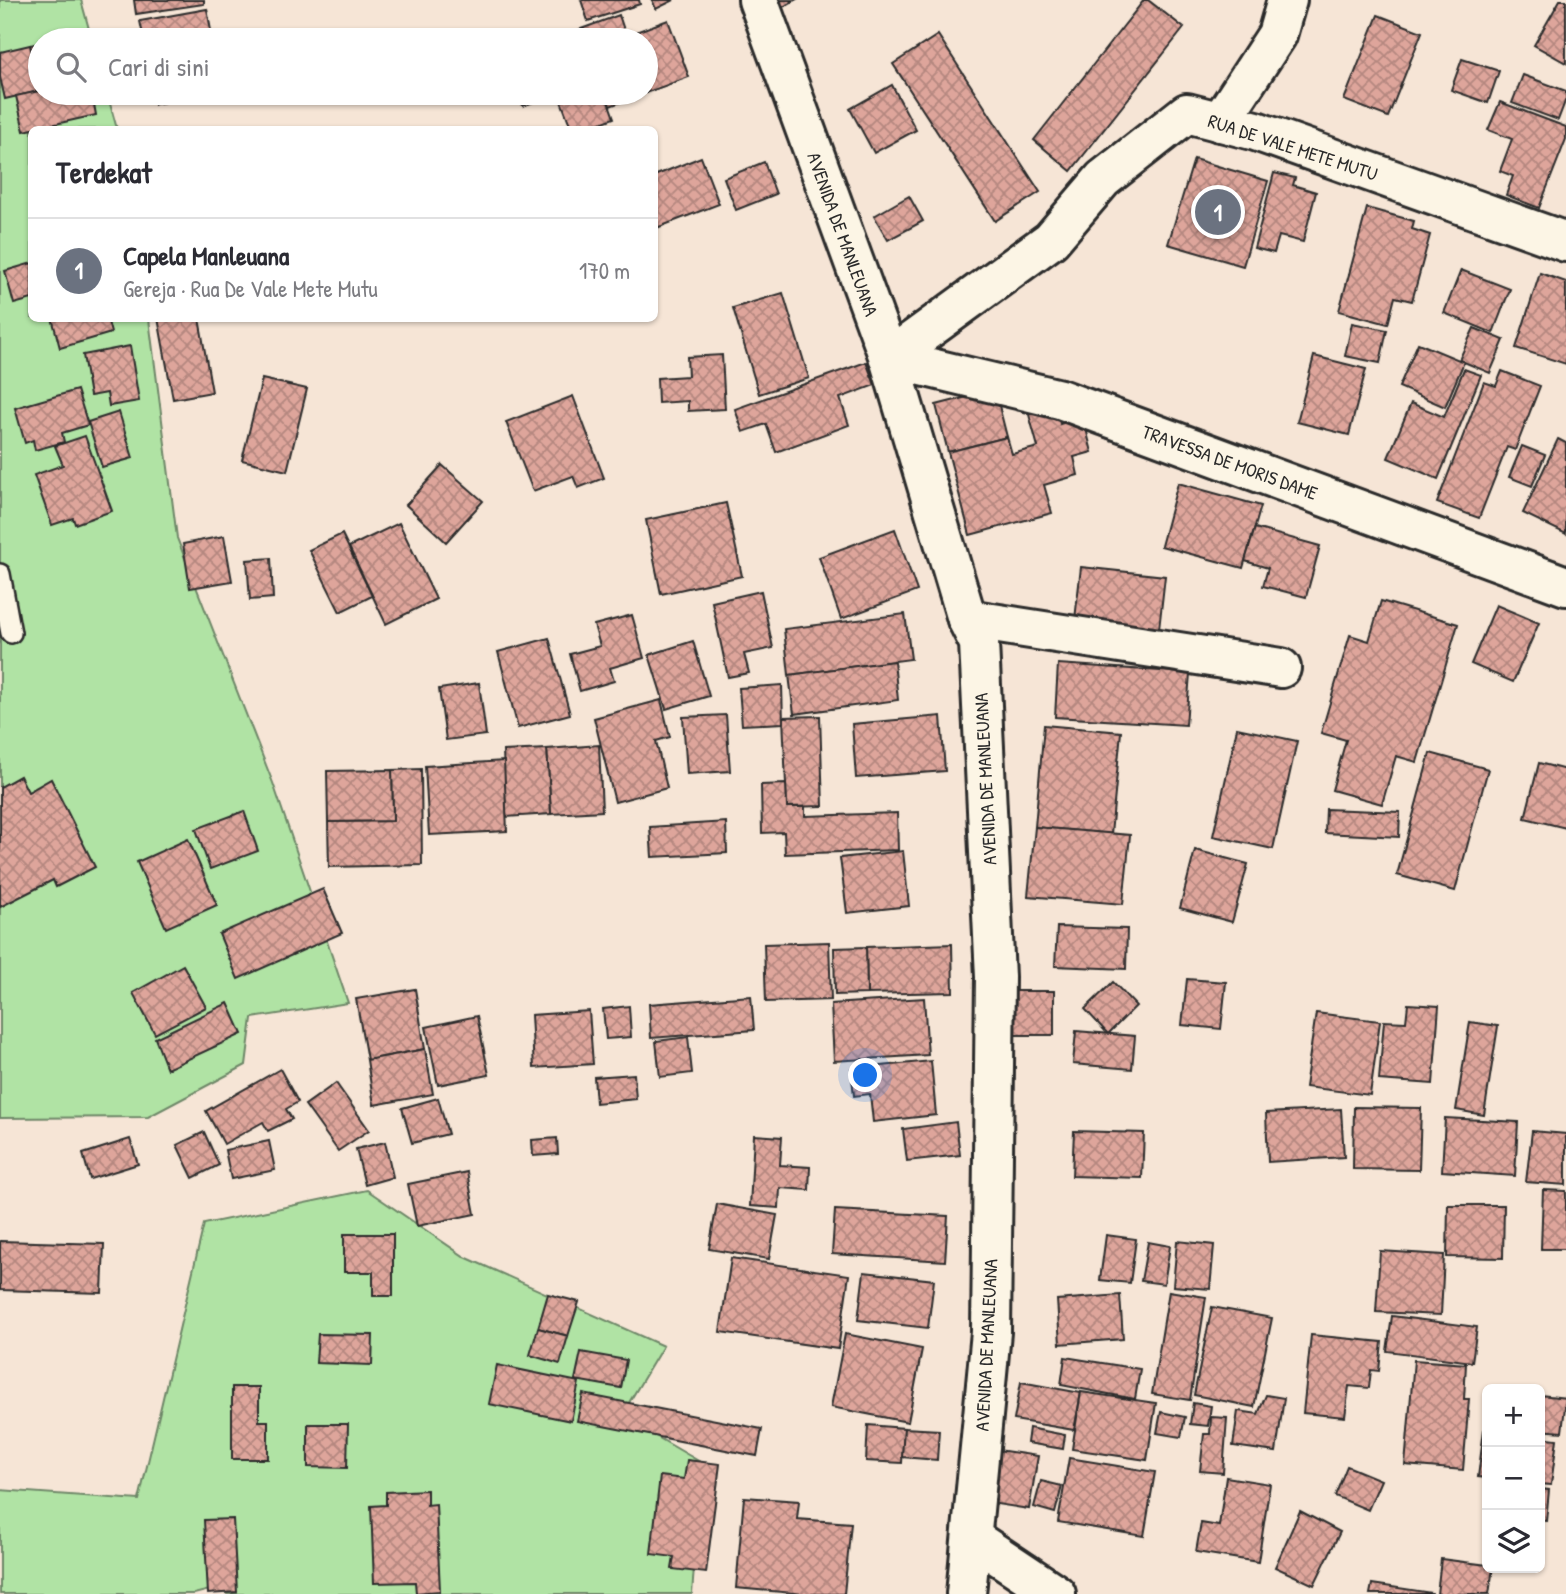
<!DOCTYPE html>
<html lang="id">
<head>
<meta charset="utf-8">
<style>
	:root { --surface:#fff; --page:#f7f7f7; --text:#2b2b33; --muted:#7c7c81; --line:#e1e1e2; --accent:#2563eb }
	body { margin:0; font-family:"Patrick Hand",sans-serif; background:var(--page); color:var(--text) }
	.controls { position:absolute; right:21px; bottom:21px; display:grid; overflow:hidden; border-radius:10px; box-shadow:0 2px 5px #0004 }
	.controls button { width:63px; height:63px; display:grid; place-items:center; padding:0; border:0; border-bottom:2px solid var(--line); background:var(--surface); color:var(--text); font:35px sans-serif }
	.you { position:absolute; left:866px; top:1076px; width:24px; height:24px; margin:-18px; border:5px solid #fff; border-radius:50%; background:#1a73e8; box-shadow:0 0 0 10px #1a73e833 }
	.badge { display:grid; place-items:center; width:46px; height:46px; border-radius:50%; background:var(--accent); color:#fff; font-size:23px; font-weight:700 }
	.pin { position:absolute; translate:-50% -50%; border:4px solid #fff; box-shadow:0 2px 7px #0006 }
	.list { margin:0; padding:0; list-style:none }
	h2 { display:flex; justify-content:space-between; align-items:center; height:91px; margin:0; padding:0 28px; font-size:30px }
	h2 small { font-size:23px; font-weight:400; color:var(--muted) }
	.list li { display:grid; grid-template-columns:46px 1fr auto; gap:21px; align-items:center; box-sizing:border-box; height:105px; padding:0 28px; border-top:2px solid var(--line) }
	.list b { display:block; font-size:26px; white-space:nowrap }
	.list p { margin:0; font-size:23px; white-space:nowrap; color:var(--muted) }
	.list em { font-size:23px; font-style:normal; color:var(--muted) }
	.icon { flex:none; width:38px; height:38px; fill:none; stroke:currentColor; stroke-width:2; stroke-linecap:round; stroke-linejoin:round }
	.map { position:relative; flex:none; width:1566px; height:1594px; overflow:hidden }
	.search { position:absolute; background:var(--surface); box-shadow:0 2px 5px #0004; left:28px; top:28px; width:630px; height:77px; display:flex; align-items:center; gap:18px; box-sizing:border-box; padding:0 24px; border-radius:38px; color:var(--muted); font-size:26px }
	.panel { position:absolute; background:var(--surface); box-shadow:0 2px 5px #0004; left:28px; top:126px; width:630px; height:196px; border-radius:10px }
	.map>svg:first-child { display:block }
</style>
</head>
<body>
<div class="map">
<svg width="1566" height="1594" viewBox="0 0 1566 1594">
	<defs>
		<pattern id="building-cross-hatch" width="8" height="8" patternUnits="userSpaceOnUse" patternTransform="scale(1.75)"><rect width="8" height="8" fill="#dea59b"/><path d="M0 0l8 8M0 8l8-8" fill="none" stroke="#b4877f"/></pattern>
	</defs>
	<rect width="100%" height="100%" fill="#f6e5d6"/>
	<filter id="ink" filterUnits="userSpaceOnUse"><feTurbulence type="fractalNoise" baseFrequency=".0143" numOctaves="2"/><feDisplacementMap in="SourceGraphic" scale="14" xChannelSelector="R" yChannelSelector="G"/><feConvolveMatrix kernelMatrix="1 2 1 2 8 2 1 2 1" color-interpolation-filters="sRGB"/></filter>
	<g filter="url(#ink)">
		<g fill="#b0e3a4" stroke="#6e8768" stroke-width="2">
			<polygon points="0,0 81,0 92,40 40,40 40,93 107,93 117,129 32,130 32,318 149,319 177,538 273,783 348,1003 252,1018 246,1065 148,1117 0,1118"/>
			<polygon points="367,1190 465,1257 663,1346 621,1416 702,1463 692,1594 227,1594 221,1587 194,1594 0,1594 0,1490 139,1500 204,1224"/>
		</g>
		<g fill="url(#building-cross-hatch)" stroke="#2b2b2b" stroke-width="2">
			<polygon points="134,0 204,0 204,4 136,14"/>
			<polygon points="581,0 639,0 640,4 588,21"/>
			<polygon points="652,0 674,0 656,9"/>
			<polygon points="777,0 795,0 781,8"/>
			<polygon points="1144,0 1148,0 1184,28 1071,171 1034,140"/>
			<polygon points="1560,0 1566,0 1566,63 1534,45"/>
			<polygon points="207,9 212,36 190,40 144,40 140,21"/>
			<polygon points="619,15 626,36 614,40 551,40"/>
			<polygon points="1378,15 1422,32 1388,117 1344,100"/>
			<polygon points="668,20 689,77 610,106 605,93 646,93 646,40 614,40"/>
			<polygon points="80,35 81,40 54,40"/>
			<polygon points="938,35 1040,192 995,221 893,64"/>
			<polygon points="40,43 40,91 39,91 30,45"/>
			<polygon points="30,45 39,91 5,99 0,77 0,52"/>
			<polygon points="1462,59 1499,71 1488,103 1451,90"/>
			<polygon points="1523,75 1566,91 1566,99 1558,120 1512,103"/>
			<polygon points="892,85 916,130 874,153 850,109"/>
			<polygon points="39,91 92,93 96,115 24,131 16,96"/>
			<polygon points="153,93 215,93 155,104"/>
			<polygon points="518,93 552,93 552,95 523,106"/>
			<polygon points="558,93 605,93 614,118 582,130 572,130"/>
			<polygon points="1500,102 1566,127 1566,139 1539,208 1506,195 1513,176 1500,171 1512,139 1488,130"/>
			<polygon points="701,157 719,204 654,229 654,176"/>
			<polygon points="1194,159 1268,181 1243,266 1168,244"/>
			<polygon points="764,162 776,194 736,210 724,178"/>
			<polygon points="1274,173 1295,178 1293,185 1316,192 1303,242 1279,236 1274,253 1254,248"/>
			<polygon points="909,196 923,221 888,240 874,216"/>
			<polygon points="1367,208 1414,221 1412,229 1430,235 1412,301 1395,297 1388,324 1339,311"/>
			<polygon points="32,263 32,299 14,304 5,271"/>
			<polygon points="1461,270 1510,289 1493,333 1444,313"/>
			<polygon points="1540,273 1566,282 1566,364 1516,348"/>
			<polygon points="783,293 809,378 759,394 733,308"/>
			<polygon points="52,318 107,318 111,333 60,348"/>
			<polygon points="158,318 199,318 212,392 173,399"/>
			<polygon points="1352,323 1387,330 1380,363 1345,356"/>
			<polygon points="1474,328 1504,340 1490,373 1459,360"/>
			<polygon points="1418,343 1464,362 1445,407 1399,387"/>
			<polygon points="130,346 139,401 109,406 107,393 90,396 83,355"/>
			<polygon points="722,355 725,409 688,411 688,401 658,403 657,378 688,376 687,357"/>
			<polygon points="1314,356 1366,369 1349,435 1297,422"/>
			<polygon points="866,362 875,385 840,398 849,425 776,452 766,424 743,432 735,409"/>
			<polygon points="1464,369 1481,375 1438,479 1388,458 1411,403 1444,417"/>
			<polygon points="1502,371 1540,386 1515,450 1507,447 1479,518 1437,503 1484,382 1496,386"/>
			<polygon points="262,379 307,389 287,471 242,460"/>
			<polygon points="77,390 88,425 62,433 64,442 35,450 33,440 25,443 15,408"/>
			<polygon points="995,390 1007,437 948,452 936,405"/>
			<polygon points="573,396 604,478 578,488 573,476 533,491 506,422"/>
			<polygon points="1055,403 1060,424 1083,417 1092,452 1074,457 1078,475 1044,485 1052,513 970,535 948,452 1007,437 1012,454 1038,447 1028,411"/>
			<polygon points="119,412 133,458 102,467 88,422"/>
			<polygon points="85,436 112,511 75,524 73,518 52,525 34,475 63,465 55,446"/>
			<polygon points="1558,439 1566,443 1566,534 1523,513"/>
			<polygon points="1522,446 1545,455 1532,486 1509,477"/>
			<polygon points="442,465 483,501 446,542 406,505"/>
			<polygon points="1178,483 1261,506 1243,568 1161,546"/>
			<polygon points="726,503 742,576 661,594 646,520"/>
			<polygon points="399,523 436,599 386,624 349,547"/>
			<polygon points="1255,528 1320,546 1306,597 1263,586 1268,568 1245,561"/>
			<polygon points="895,529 917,591 841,619 819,557"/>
			<polygon points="342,534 372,596 340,612 309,550"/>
			<polygon points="224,536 232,581 190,588 183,544"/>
			<polygon points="271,558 273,598 250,600 247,560"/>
			<polygon points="1081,567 1165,576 1158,638 1074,628"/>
			<polygon points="761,591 773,648 744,654 749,673 728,677 712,602"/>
			<polygon points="1381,601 1458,624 1417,762 1396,756 1382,804 1332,790 1346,740 1321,733 1350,635 1369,641"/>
			<polygon points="1496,605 1539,623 1513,682 1471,664"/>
			<polygon points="905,614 911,659 789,675 784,629"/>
			<polygon points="632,615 644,658 610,668 614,681 580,691 570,654 600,646 594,625"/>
			<polygon points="549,638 570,714 518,728 498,652"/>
			<polygon points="693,641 709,696 666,709 649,655"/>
			<polygon points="894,661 898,700 794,714 789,675"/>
			<polygon points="1058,664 1190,673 1186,725 1055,717"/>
			<polygon points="479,683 486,735 446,740 439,689"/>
			<polygon points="782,685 783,723 742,725 739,688"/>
			<polygon points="661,700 670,737 656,741 667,788 615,802 594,718"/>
			<polygon points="726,715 730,771 687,774 683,717"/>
			<polygon points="820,716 823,806 787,807 783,717"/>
			<polygon points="941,716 945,771 856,778 852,724"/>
			<polygon points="1044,725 1121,732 1111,834 1035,827"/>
			<polygon points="1237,728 1297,741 1273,849 1213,836"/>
			<polygon points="599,745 602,811 551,814 547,749"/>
			<polygon points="547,749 551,814 506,817 503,751"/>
			<polygon points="1430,753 1488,769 1455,891 1397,875"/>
			<polygon points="504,761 507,831 429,835 425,766"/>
			<polygon points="1539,763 1566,770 1566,828 1525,818"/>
			<polygon points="421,769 422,865 329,867 328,822 393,821 392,770"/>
			<polygon points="392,770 393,821 328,822 327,771"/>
			<polygon points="20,776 28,792 51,779 95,867 56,887 53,880 0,907 0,787"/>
			<polygon points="786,784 787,807 805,807 805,816 897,813 898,850 785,854 784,832 762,833 761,785"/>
			<polygon points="1326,809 1400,812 1399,837 1325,833"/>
			<polygon points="244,811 258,851 210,869 196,829"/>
			<polygon points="726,822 727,853 652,857 650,827"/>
			<polygon points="1035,827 1130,835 1123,904 1028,896"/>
			<polygon points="188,839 217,905 166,928 137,862"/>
			<polygon points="1195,850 1248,864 1232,922 1180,908"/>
			<polygon points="903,851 909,906 847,913 840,858"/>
			<polygon points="323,889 342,933 238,979 219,934"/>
			<polygon points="1057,927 1127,929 1126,969 1055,966"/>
			<polygon points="829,942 831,1000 766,1002 764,944"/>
			<polygon points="952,944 953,992 867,994 866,947"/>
			<polygon points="866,947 867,994 835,995 834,948"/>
			<polygon points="183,965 206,1007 155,1034 133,993"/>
			<polygon points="1187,979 1226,982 1221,1029 1182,1025"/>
			<polygon points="1113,982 1136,1006 1108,1034 1085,1009"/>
			<polygon points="415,989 425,1049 367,1060 356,999"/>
			<rect x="1015" y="991" width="39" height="44"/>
			<polygon points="751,996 754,1030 651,1038 649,1004"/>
			<polygon points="924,998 928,1055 834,1061 831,1004"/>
			<polygon points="228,1003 242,1034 167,1069 155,1038"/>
			<polygon points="1408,1004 1439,1006 1433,1084 1379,1080 1384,1021 1406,1022"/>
			<polygon points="629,1006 631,1037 606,1039 603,1009"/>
			<polygon points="589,1011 593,1064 534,1068 531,1015"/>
			<polygon points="1316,1013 1380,1021 1370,1095 1305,1087"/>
			<polygon points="477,1016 489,1075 438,1085 426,1027"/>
			<polygon points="1470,1022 1498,1026 1484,1115 1456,1110"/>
			<polygon points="1076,1031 1135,1036 1132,1069 1073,1064"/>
			<polygon points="688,1037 692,1073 660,1077 656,1041"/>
			<polygon points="425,1049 433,1094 374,1105 367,1060"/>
			<polygon points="931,1061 936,1115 873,1122 870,1094 854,1096 851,1069"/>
			<polygon points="280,1069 298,1102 286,1109 292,1119 268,1131 263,1122 224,1144 206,1111"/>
			<polygon points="634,1074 636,1099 596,1103 594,1077"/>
			<polygon points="336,1083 369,1130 338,1151 305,1105"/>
			<polygon points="438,1098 448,1134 412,1143 402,1108"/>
			<polygon points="1354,1107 1421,1108 1419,1170 1353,1169"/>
			<polygon points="1341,1109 1344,1157 1268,1162 1266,1113"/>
			<polygon points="1445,1118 1518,1122 1515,1176 1442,1171"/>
			<polygon points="956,1122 960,1155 907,1161 903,1129"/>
			<polygon points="1074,1131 1144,1133 1142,1178 1072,1176"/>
			<polygon points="1532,1131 1566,1134 1566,1185 1526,1182"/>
			<polygon points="204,1132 219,1165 193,1178 177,1145"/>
			<polygon points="754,1135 782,1137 780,1165 810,1167 809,1190 780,1188 779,1208 750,1206"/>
			<polygon points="557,1138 558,1154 533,1156 532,1140"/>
			<polygon points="130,1139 138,1164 90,1179 83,1154"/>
			<polygon points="269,1141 275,1170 231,1179 225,1150"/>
			<polygon points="385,1142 393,1177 365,1185 356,1149"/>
			<polygon points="467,1172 475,1214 417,1226 408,1184"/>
			<polygon points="1543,1190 1566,1191 1566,1249 1541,1249"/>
			<polygon points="717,1204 777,1215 769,1259 709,1249"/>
			<polygon points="1448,1205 1504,1205 1503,1258 1447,1257"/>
			<polygon points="835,1210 948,1216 945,1261 832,1254"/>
			<polygon points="344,1234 393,1234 393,1296 373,1296 373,1272 344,1272"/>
			<polygon points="1106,1235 1136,1239 1130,1283 1100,1280"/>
			<polygon points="0,1241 104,1244 102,1293 0,1290"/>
			<polygon points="1177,1241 1214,1245 1210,1289 1173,1286"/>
			<polygon points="1148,1242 1170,1246 1164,1284 1141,1281"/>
			<polygon points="1380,1251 1444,1255 1441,1315 1376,1312"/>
			<polygon points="731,1258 849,1275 838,1349 720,1332"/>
			<polygon points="864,1272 934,1280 928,1328 858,1320"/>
			<polygon points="1169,1291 1206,1297 1190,1400 1152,1394"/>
			<polygon points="548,1294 579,1302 568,1336 538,1328"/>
			<polygon points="1120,1295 1123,1339 1060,1344 1057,1300"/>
			<polygon points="1212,1307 1272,1318 1254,1407 1194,1395"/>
			<polygon points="1392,1316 1477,1327 1472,1362 1387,1351"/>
			<polygon points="538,1328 568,1336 560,1364 530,1355"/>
			<polygon points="318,1334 373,1335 372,1365 316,1363"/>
			<polygon points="845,1334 922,1349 908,1422 831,1407"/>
			<polygon points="1311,1335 1382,1342 1379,1371 1371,1370 1369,1388 1349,1386 1345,1417 1303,1413"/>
			<polygon points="581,1352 626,1360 621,1388 575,1380"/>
			<polygon points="1065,1357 1140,1369 1135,1399 1061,1385"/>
			<polygon points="1414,1360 1466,1364 1464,1399 1469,1399 1463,1470 1405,1465"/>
			<polygon points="497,1365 579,1382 571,1421 489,1404"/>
			<polygon points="1021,1382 1081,1393 1074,1430 1014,1420"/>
			<polygon points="232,1387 259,1387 259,1421 268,1421 268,1459 232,1459"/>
			<polygon points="1081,1392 1156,1403 1147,1460 1072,1449"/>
			<polygon points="583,1394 762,1429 757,1456 577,1421"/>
			<polygon points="1266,1395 1284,1398 1276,1452 1233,1446 1238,1411 1258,1414"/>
			<polygon points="1540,1395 1566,1398 1562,1432 1540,1430"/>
			<polygon points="1193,1403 1211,1406 1208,1426 1190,1424"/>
			<polygon points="1161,1412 1185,1417 1181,1437 1157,1433"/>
			<polygon points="1211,1417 1227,1418 1223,1473 1200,1471 1204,1434 1210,1434"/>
			<polygon points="308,1424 348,1424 347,1468 308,1467"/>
			<polygon points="868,1425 904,1428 902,1463 866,1461"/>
			<polygon points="904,1428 939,1430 937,1460 902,1457"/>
			<polygon points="1029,1428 1065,1435 1063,1449 1027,1443"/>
			<polygon points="1484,1430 1487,1430 1487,1478 1478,1477"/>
			<polygon points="1540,1437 1557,1439 1551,1485 1540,1484"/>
			<polygon points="998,1450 1038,1456 1029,1509 990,1503"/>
			<polygon points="1069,1458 1155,1472 1144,1536 1058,1522"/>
			<polygon points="687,1460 720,1464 706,1573 672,1569 674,1557 651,1554 660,1476 684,1479"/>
			<polygon points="1347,1466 1381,1480 1368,1510 1335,1496"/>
			<polygon points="1226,1477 1270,1484 1258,1562 1196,1552 1201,1523 1219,1526"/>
			<polygon points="1041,1481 1062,1486 1055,1513 1034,1507"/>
			<polygon points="1540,1489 1549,1490 1546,1521 1540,1520"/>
			<polygon points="427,1490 427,1505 436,1504 440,1591 416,1593 415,1582 374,1583 371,1506 386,1505 386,1492"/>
			<polygon points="744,1497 799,1501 797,1519 851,1523 844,1594 805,1594 736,1588"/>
			<polygon points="1300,1511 1340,1532 1314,1585 1275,1567"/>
			<polygon points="233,1519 237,1592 208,1594 204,1520"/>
			<polygon points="1441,1559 1487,1565 1487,1568 1493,1568 1489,1594 1437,1594"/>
			<polygon points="1372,1584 1432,1593 1432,1594 1370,1594"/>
		</g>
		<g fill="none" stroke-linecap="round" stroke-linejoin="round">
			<defs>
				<polyline id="service" points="0,574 11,633"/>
				<g id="minor">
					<polyline points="1220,122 1277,35 1287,0"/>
					<polyline points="889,358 1051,240 1103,179 1187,113 1256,131 1566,242"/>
					<polyline points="889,358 1060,399 1566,586"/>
					<polyline points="967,619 1281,668"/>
					<polyline points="972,1538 1056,1594"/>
				</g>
				<polyline id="tertiary" points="758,0 889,358 967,619 979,643 995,977 991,1332 966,1594"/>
			</defs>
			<use href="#service" stroke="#2b2b2b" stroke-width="24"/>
			<use href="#minor" stroke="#2b2b2b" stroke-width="44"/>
			<use href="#tertiary" stroke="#2b2b2b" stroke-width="44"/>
			<use href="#service" stroke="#fcf5e5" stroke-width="19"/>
			<use href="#minor" stroke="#fcf5e5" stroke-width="38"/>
			<use href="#tertiary" stroke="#fcf5e5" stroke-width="38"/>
		</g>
	</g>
	<g text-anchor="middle" stroke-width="7" stroke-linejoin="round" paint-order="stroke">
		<g font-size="19" fill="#2b2b2b" stroke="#fcf5e5">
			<text transform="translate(1293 147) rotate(18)" y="7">RUA DE VALE METE MUTU</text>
			<text transform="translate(843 234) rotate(70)" y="7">AVENIDA DE MANLEUANA</text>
			<text transform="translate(1230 462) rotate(20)" y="7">TRAVESSA DE MORIS DAME</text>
			<text transform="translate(985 779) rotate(-93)" y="7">AVENIDA DE MANLEUANA</text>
			<text transform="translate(986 1345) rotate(-87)" y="7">AVENIDA DE MANLEUANA</text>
		</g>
	</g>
</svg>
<div class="controls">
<button>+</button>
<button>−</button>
<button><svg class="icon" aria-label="layers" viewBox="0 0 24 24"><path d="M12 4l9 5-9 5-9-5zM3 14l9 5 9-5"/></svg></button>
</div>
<div class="you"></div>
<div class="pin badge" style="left:1218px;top:212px;background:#6b7280">1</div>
<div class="search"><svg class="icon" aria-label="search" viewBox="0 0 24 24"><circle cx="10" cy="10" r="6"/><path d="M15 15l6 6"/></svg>Cari di sini</div>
<section class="panel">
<h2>Terdekat<small></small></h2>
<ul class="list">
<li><span class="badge" style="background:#6b7280">1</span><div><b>Capela Manleuana</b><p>Gereja · Rua De Vale Mete Mutu</p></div><em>170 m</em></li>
</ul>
</section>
</div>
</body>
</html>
